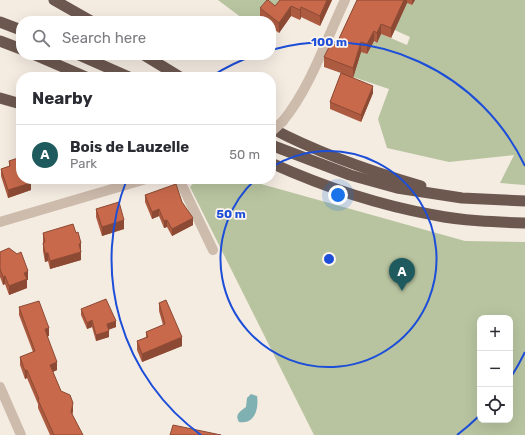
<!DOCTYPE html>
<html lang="en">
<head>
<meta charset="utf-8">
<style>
	:root { --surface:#fff; --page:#f7f7f7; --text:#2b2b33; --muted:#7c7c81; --line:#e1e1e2; --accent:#1f5a5e }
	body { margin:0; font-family:Rubik,sans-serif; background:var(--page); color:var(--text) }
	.controls { position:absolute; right:12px; bottom:12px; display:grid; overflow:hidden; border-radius:8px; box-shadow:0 4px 16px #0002 }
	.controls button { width:36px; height:36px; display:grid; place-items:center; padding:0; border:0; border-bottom:1px solid var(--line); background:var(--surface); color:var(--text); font:20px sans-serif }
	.you { position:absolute; left:338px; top:195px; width:14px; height:14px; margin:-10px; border:3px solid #fff; border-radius:50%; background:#1a73e8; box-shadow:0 0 0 6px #1a73e833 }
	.badge { display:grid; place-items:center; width:26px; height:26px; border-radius:50%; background:var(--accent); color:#fff; font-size:13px; font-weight:700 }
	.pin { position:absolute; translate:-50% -33px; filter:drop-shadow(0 1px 2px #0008) }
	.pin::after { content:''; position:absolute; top:21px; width:14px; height:12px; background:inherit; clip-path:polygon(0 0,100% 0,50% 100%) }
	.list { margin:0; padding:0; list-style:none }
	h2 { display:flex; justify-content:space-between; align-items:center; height:52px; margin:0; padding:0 16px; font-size:17px }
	h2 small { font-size:13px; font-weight:400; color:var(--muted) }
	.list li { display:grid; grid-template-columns:26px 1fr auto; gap:12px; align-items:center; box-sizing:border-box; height:60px; padding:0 16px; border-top:1px solid var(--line) }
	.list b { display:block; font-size:15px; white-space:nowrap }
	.list p { margin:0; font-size:13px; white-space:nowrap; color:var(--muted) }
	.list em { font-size:13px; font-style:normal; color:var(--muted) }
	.icon { flex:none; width:22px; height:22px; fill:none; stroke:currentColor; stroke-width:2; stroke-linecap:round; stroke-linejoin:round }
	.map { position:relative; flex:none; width:525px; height:435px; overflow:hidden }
	.search { position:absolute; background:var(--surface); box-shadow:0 4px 16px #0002; left:16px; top:16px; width:260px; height:44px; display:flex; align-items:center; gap:10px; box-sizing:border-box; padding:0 14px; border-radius:16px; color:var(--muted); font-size:15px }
	.panel { position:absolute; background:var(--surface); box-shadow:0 4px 16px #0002; left:16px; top:72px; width:260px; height:112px; border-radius:16px }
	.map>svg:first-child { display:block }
</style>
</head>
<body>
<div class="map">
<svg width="525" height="435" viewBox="0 0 525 435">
	<rect width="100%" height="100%" fill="#f4ebe1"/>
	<g fill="#b8c4a0" fill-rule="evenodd">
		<polygon points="218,0 287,0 283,7 267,9 258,21 246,21"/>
		<polygon points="415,0 525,0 525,185 500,183 514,155 449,162 387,148 378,119 389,89 353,77 359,51 367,54 373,41 377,43 381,34 407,45 410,37 388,27 407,3 412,5"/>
		<path d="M202,179H243L465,241L525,242V435H314L190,187L195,181ZM480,318H510V420H480Z"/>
	</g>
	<path fill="#7fb0b2" d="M251,394L257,396C259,408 255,425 239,422C234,414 241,411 246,407L247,398Z"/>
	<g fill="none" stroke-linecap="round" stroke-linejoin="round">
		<g stroke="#cdbbac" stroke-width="10">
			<path d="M283,121C311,86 326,40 345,0"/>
			<polyline points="179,179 213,250"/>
			<polyline points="0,222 146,179"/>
			<polyline points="0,387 21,435"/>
		</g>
		<g stroke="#6c584f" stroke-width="11">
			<polyline points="54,0 91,21"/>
			<polyline points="0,22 21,30"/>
			<polyline points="0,41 21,49"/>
			<polyline points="35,55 86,77"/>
			<polyline points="79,55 129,77"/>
			<polyline points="144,55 180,77"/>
			<polyline points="0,98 21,104"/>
			<path d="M271,128C318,153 370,171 421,186"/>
			<polyline points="271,145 350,175 397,188 462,198 525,201"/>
			<path d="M271,163C322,186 378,205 434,215C463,221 495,222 525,223"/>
		</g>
		<polyline stroke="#cdbbac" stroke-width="10" points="271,132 283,121"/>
	</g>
	<g fill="#ac5a40">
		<polygon points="332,0 320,26 301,17 300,20 291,16 279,33 271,27 271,21 264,21 260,18 260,8"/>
		<polygon points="357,0 415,0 412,5 407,3 391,38 381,34 377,43 374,41 367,54 361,52 353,78 373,93 361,122 330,109 330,102 341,73 324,67 324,57 336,45"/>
		<polygon points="9,161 31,190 8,198 1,176 1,169 9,166"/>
		<polygon points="145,195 182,202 193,225 172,236 167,227 164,228 159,216 152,219 145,202"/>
		<polygon points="96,209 124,229 102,236 96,217"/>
		<polygon points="43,233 76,233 81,251 81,260 50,269 48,261 45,262 43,251"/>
		<polygon points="0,253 28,280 27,280 27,288 9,295 5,284 3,285 0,277"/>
		<polygon points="159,303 182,346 142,362 137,350 137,341 146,337 146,332 163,325 159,311"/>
		<polygon points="19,307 49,336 47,336 57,370 53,372 61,391 73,411 72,415 83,435 50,435 38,408 38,404 27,378 25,379 20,365 20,357 33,352 19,315"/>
		<polygon points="81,309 116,327 108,330 109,337 96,341 92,327 87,329 81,315"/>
	</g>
	<g fill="#8c4a34">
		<polygon points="327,0 332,0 320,26 320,16"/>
		<polygon points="404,0 407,0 407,3 391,38 391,28"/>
		<polygon points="412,0 415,0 412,5"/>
		<polygon points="291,6 291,16 279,33 279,23"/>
		<polygon points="301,7 301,17 300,20 300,10"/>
		<polygon points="381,24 381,34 377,43 377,33"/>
		<polygon points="374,31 374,41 367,54 367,44"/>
		<polygon points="361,42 361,52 353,78 353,68"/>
		<polygon points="373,86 373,93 361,122 361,115"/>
		<polygon points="31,183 31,190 8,198 8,190"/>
		<polygon points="159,209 159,216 152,219 152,212"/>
		<polygon points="193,218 193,225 172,236 172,229"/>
		<polygon points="124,220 124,229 102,236 102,227"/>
		<polygon points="167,220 167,227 164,228 164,221"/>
		<polygon points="81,243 81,251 79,252 79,244"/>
		<polygon points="81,252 81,260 50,269 50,261"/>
		<polygon points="45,253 48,253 48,261 45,262"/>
		<polygon points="28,271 28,280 27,280 27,288 9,295 9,286 24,273"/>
		<polygon points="5,276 5,284 3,285 3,277"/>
		<polygon points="92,320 92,327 87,329 87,323"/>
		<polygon points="116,321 116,327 107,330 107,324"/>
		<polygon points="49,328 49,336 45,337 45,329"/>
		<polygon points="109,331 109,337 96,341 96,335"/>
		<polygon points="182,337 182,346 142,362 142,354"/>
		<polygon points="57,362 57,370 50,373 50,365"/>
		<polygon points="27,370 27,378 25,379 25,371"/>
		<polygon points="73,403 73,411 71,420 71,412"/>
	</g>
	<g fill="#c8694b" stroke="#8c4a34">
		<polygon points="267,0 268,0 275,6 280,0 327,0 320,16 301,7 300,10 291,6 279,23 260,8"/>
		<polygon points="357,0 404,0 391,28 381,24 377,33 374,31 367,44 361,42 353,68 324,57 331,43 336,45"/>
		<polygon points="341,73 373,86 361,115 330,102"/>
		<polygon points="21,157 21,179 30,179 31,183 8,190 1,169 10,166 9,161"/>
		<polygon points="176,184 182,202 193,218 172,229 167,220 164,221 159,209 152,212 145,195"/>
		<polygon points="119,202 124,220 102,227 96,209"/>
		<polygon points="73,224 76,233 78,232 81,243 79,244 81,252 50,261 48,253 45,253 43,243 45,242 43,233"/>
		<polygon points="9,248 17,254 21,252 28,271 24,273 27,279 9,286 5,276 3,277 0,269 0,252"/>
		<polygon points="106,299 116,321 107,324 109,331 96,335 92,320 87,323 81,309"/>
		<polygon points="166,300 182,337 142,354 137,341 148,337 146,332 165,324 159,303"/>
		<polygon points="39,301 49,328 45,329 48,338 57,362 50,365 61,391 70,395 73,403 71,412 83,435 54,435 38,400 39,399 27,370 25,371 20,357 35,351 19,307"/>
		<polygon points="173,425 221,435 170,435"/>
	</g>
	<g fill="none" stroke="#1d4ed8" stroke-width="2">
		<path d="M272 167A108 108 0 1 1 256 179"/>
		<path d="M525 352A217 217 0 0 1 511 377M480 415A217 217 0 0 1 457 435M201 435A217 217 0 0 1 127 179M212 76A217 217 0 0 1 255 55M271 50A217 217 0 0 1 525 166"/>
	</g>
	<circle cx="329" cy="259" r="6" fill="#1d4ed8" stroke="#fbf5ee" stroke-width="2"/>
	<g font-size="12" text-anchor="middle" font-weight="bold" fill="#1d4ed8" stroke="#fbf5ee" stroke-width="3.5" stroke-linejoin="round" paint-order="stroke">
		<text x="329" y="46">100 m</text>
		<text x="231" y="218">50 m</text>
	</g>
</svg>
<div class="controls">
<button>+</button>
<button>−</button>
<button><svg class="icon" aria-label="locate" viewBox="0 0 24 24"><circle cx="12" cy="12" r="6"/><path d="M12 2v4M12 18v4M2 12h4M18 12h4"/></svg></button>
</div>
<div class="you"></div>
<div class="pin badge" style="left:402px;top:291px">A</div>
<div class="search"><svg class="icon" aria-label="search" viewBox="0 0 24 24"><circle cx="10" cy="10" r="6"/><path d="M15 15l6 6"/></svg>Search here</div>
<section class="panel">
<h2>Nearby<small></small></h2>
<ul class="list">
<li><span class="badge">A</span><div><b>Bois de Lauzelle</b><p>Park</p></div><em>50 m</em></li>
</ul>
</section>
</div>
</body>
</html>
